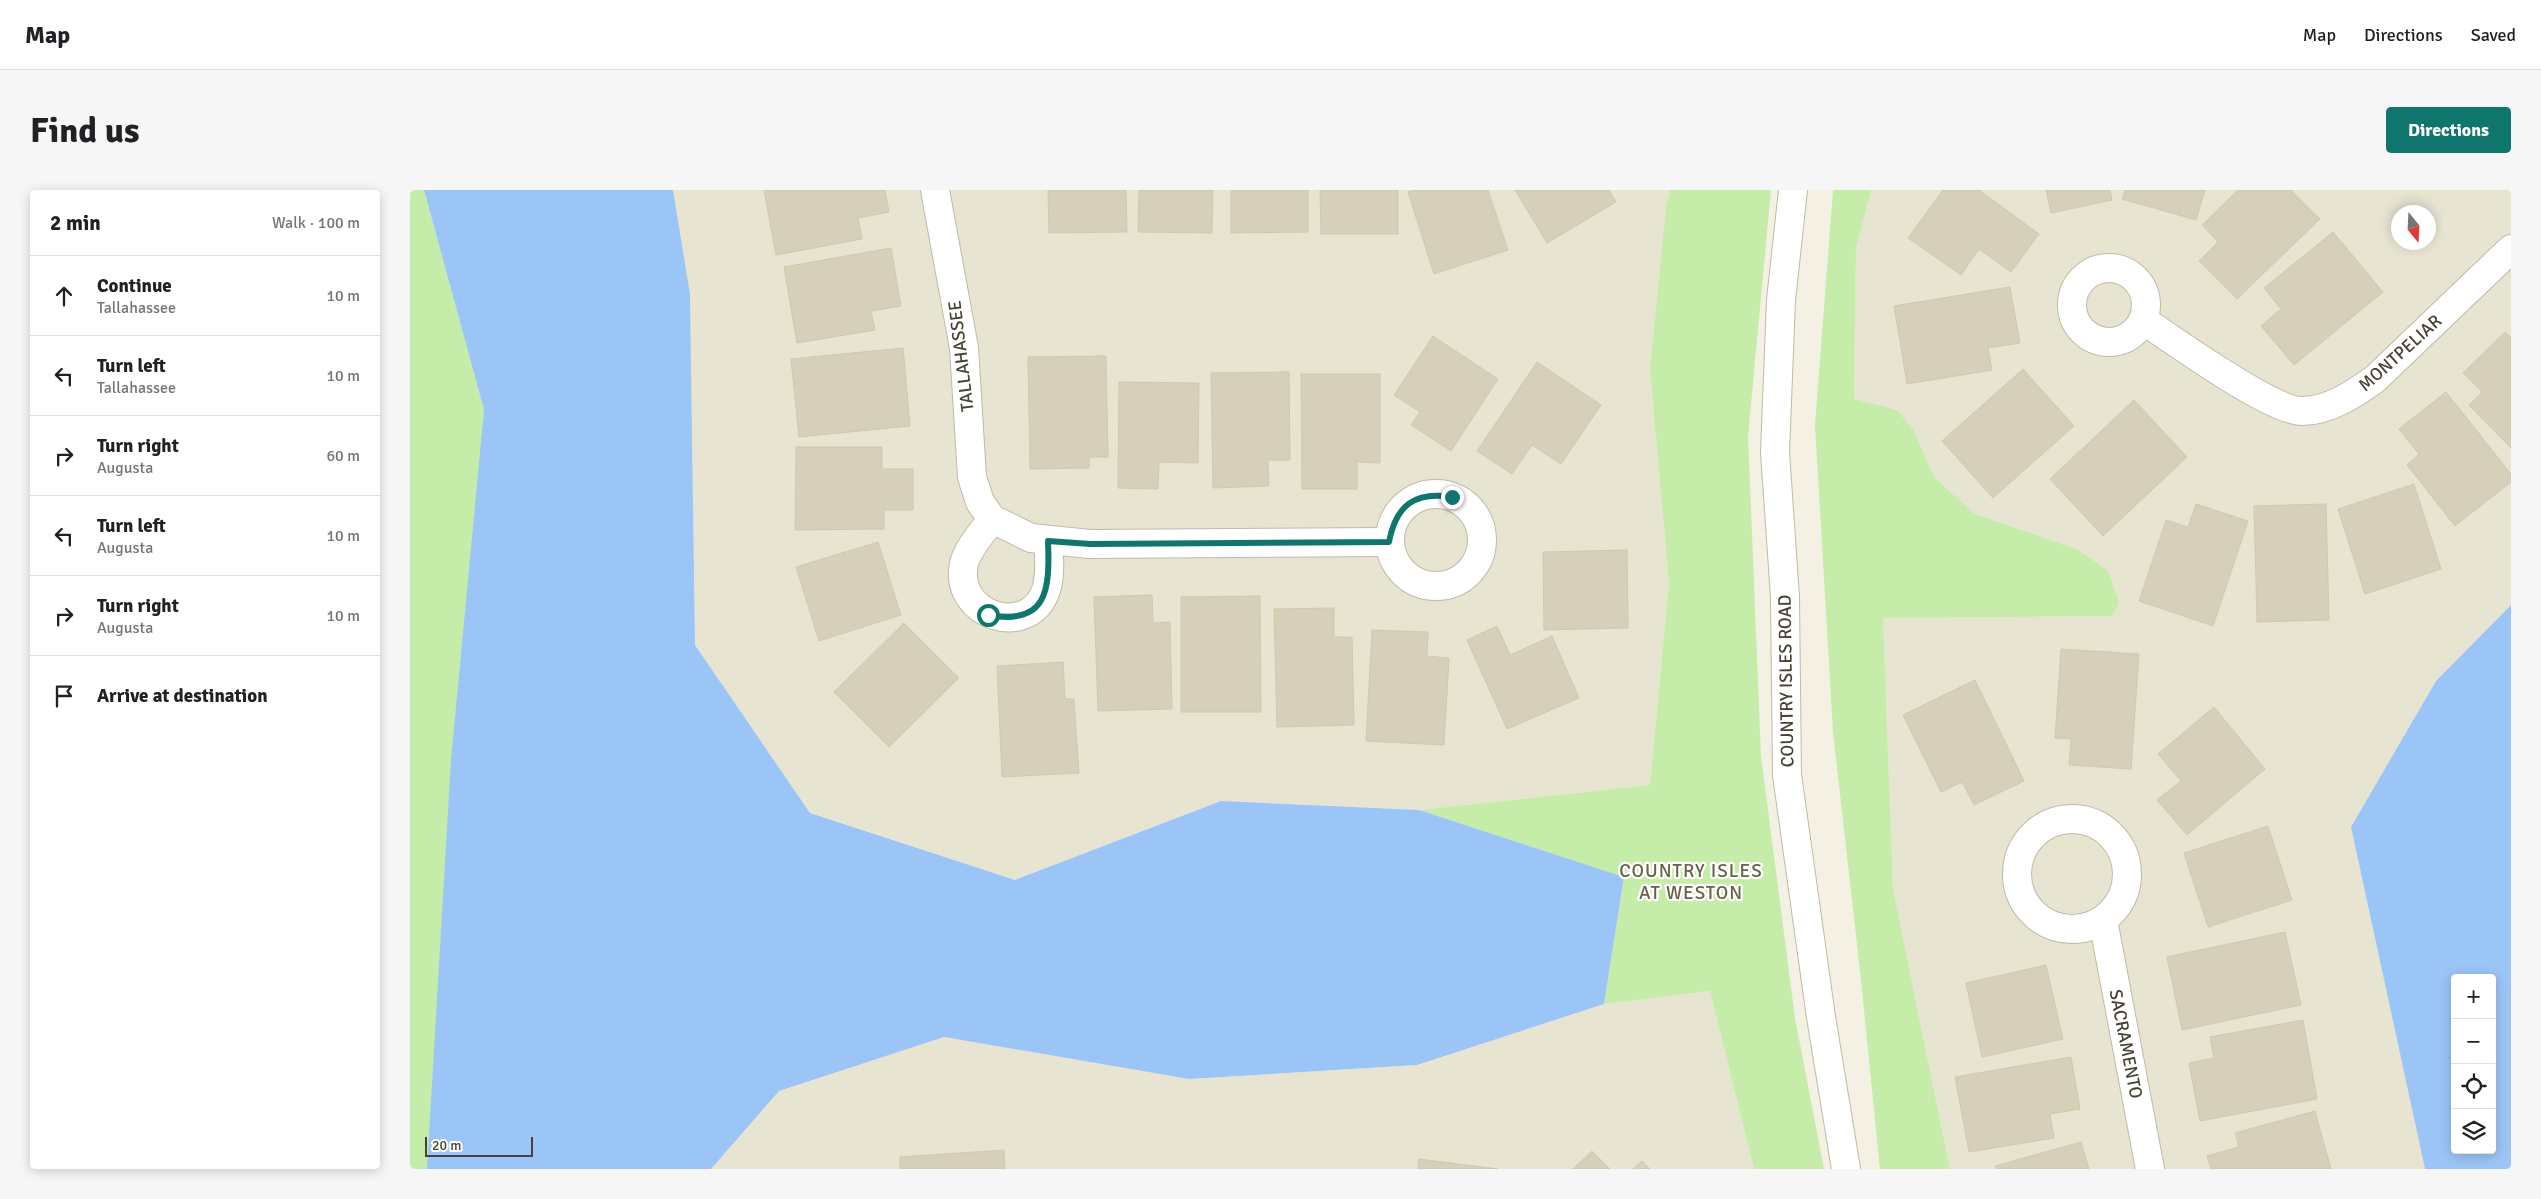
<!DOCTYPE html>
<html lang="en">
<head>
<meta charset="utf-8">
<style>
	:root { --surface:#fff; --page:#f6f6f6; --text:#202124; --muted:#757577; --line:#e0e0e0; --accent:#0f766e }
	body { margin:0; font-family:Signika,sans-serif; background:var(--page); color:var(--text) }
	.controls { position:absolute; right:15px; bottom:15px; display:grid; overflow:hidden; border-radius:5px; box-shadow:0 2px 12px #0003 }
	.controls button { width:45px; height:45px; display:grid; place-items:center; padding:0; border:0; border-bottom:1px solid var(--line); background:var(--surface); color:var(--text); font:25px sans-serif }
	.compass { position:absolute; left:1981px; top:15px; width:45px; height:45px; border-radius:50%; background:var(--surface); box-shadow:0 2px 12px #0003; rotate:162deg }
	.scale { position:absolute; left:15px; bottom:12px; width:108px; box-sizing:border-box; padding-left:5px; border:2px solid #474234; border-top:0; font-size:14px; line-height:18px; white-space:nowrap; color:#474234; -webkit-text-stroke:4px #fff; paint-order:stroke }
	.stop { position:absolute; width:15px; height:15px; margin:-11px; border:4px solid #0f766e; border-radius:50%; background:#fff }
	.stop.end { background:#0f766e; border-color:#fff; box-shadow:0 1px 5px #0008 }
	.list { margin:0; padding:0; list-style:none }
	h2 { display:flex; justify-content:space-between; align-items:center; height:65px; margin:0; padding:0 20px; font-size:21px }
	h2 small { font-size:16px; font-weight:400; color:var(--muted) }
	.list li { display:grid; grid-template-columns:32px 1fr auto; gap:15px; align-items:center; box-sizing:border-box; height:80px; padding:0 20px; border-top:1px solid var(--line) }
	.list b { display:block; font-size:19px; white-space:nowrap }
	.list p { margin:0; font-size:16px; white-space:nowrap; color:var(--muted) }
	.list em { font-size:16px; font-style:normal; color:var(--muted) }
	.icon { flex:none; width:28px; height:28px; fill:none; stroke:currentColor; stroke-width:2; stroke-linecap:round; stroke-linejoin:round }
	.map { position:relative; flex:none; width:2101px; height:979px; overflow:hidden; border-radius:5px }
	header { display:flex; align-items:center; gap:30px; box-sizing:border-box; height:70px; padding:0 25px; background:var(--surface); border-bottom:1px solid var(--line) }
	header strong { font-size:24px }
	nav { display:flex; gap:28px; margin-inline-start:auto; font-size:18px }
	.intro { display:flex; align-items:center; justify-content:space-between; box-sizing:border-box; height:120px; padding:0 30px }
	h1 { margin:0; font-size:35px }
	.button { padding:12px 22px; border-radius:5px; background:var(--accent); color:#fff; font-size:18px; font-weight:700 }
	main { display:flex; gap:30px; padding:0 30px }
	aside { flex:1; background:var(--surface); border-radius:5px; box-shadow:0 2px 12px #0003 }
	.map>svg:first-child { display:block }
</style>
</head>
<body>
<header>
<strong>Map</strong>
<nav><a>Map</a><a>Directions</a><a>Saved</a></nav>
</header>
<div class="intro"><h1>Find us</h1><a class="button">Directions</a></div>
<main>
<aside>
<h2>2 min<small>Walk · 100 m</small></h2>
<ul class="list">
<li><svg class="icon" aria-label="ahead" viewBox="0 0 24 24"><path d="M12 20V5M6 11l6-6 6 6"/></svg><div><b>Continue</b><p>Tallahassee</p></div><em>10 m</em></li>
<li><svg class="icon" aria-label="left" viewBox="0 0 24 24"><path d="M17 20v-9H6M10 6l-5 5 5 5"/></svg><div><b>Turn left</b><p>Tallahassee</p></div><em>10 m</em></li>
<li><svg class="icon" aria-label="right" viewBox="0 0 24 24"><path d="M7 20v-9h11M14 6l5 5-5 5"/></svg><div><b>Turn right</b><p>Augusta</p></div><em>60 m</em></li>
<li><svg class="icon" aria-label="left" viewBox="0 0 24 24"><path d="M17 20v-9H6M10 6l-5 5 5 5"/></svg><div><b>Turn left</b><p>Augusta</p></div><em>10 m</em></li>
<li><svg class="icon" aria-label="right" viewBox="0 0 24 24"><path d="M7 20v-9h11M14 6l5 5-5 5"/></svg><div><b>Turn right</b><p>Augusta</p></div><em>10 m</em></li>
<li><svg class="icon" aria-label="arrive" viewBox="0 0 24 24"><path d="M6 21V4h12l-3 4 3 4H6"/></svg><div><b>Arrive at destination</b></div></li>
</ul>
</aside>
<div class="map">
<svg width="2101" height="979" viewBox="0 0 2101 979">
	<rect width="100%" height="100%" fill="#f4f1e4"/>
	<g fill="#e8e4d2" fill-rule="evenodd">
		<polygon points="263,0 1260,0 1256,17 1240,180 1259,393 1240,595 1009,620 811,611 605,690 400,623 285,455 280,104"/>
		<path d="M1461,0H2101V415L2026,491L1941,637L2015,979H1540L1483,699L1473,428L1702,426L1667,359L1565,324L1524,287L1504,241L1444,209L1446,59ZM1988,22H2018V52H1988Z"/>
		<polygon points="1300,801 1344,979 301,979 369,901 534,847 779,889 1007,875 1194,814"/>
	</g>
	<g fill="#c5eca9">
		<polygon points="0,0 14,0 74,220 18,979 0,979"/>
		<polygon points="1260,0 1361,0 1338,246 1351,566 1385,828 1414,979 1344,979 1300,801 1194,814 1214,687 1009,620 1240,595 1259,393 1240,180 1256,17"/>
		<polygon points="1423,0 1461,0 1446,59 1444,209 1487,220 1504,241 1524,287 1565,324 1667,359 1698,381 1709,413 1702,426 1473,428 1483,699 1540,979 1470,979 1451,790 1423,542 1405,235"/>
	</g>
	<g fill="#9bc5f6" fill-rule="evenodd">
		<polygon points="14,0 263,0 280,104 285,455 400,623 605,690 811,611 1009,620 1214,687 1194,814 1007,875 779,889 534,847 369,901 301,979 17,979 41,570 74,220"/>
		<path d="M2101,415V979H2015L1941,637L2026,491ZM2045,788H2082V960H2045Z"/>
	</g>
	<g fill="#d6cfb9" stroke="#d2c8ab">
		<polygon points="354,0 475,0 479,22 448,28 452,49 366,65"/>
		<polygon points="638,0 716,0 717,42 639,43"/>
		<polygon points="729,0 803,0 802,43 728,42"/>
		<polygon points="821,0 898,0 898,42 821,43"/>
		<polygon points="910,0 988,0 988,44 911,44"/>
		<polygon points="1005,0 1078,0 1098,60 1024,84 998,2"/>
		<polygon points="1105,0 1199,0 1206,12 1137,53"/>
		<polygon points="1533,0 1569,0 1629,44 1601,82 1569,59 1551,85 1498,48"/>
		<polygon points="1636,0 1700,0 1702,10 1641,23"/>
		<polygon points="1715,0 1795,0 1786,30 1712,9"/>
		<polygon points="1828,0 1881,0 1910,29 1827,109 1789,71 1808,52 1792,35"/>
		<polygon points="1923,42 1973,102 1884,175 1851,136 1871,119 1854,98"/>
		<polygon points="481,58 491,116 461,121 465,140 387,153 374,77"/>
		<polygon points="1600,97 1610,153 1578,158 1582,180 1497,194 1484,116"/>
		<polygon points="2095,142 2101,147 2101,258 2059,215 2072,202 2053,183"/>
		<polygon points="1023,146 1088,189 1041,261 1001,235 1010,222 984,205"/>
		<polygon points="493,158 500,236 389,247 381,169"/>
		<polygon points="696,166 698,267 679,267 679,278 620,279 618,167"/>
		<polygon points="1127,172 1191,215 1151,274 1122,255 1102,284 1067,261"/>
		<polygon points="1613,179 1664,236 1583,308 1532,251"/>
		<polygon points="879,182 880,270 858,270 859,296 803,298 801,183"/>
		<polygon points="891,184 970,184 970,273 947,272 947,299 892,299"/>
		<polygon points="709,192 789,193 788,273 749,272 748,299 708,298"/>
		<polygon points="2036,202 2101,284 2101,292 2045,336 1997,275 2009,264 1989,239"/>
		<polygon points="1724,210 1777,267 1693,346 1640,289"/>
		<polygon points="386,257 472,257 472,279 503,279 503,320 474,320 474,339 385,340"/>
		<polygon points="2004,294 2031,379 1955,404 1928,319"/>
		<polygon points="1786,314 1838,331 1803,436 1729,411 1756,330 1778,337"/>
		<polygon points="1916,314 1919,430 1847,432 1844,316"/>
		<polygon points="468,352 491,425 409,451 386,377"/>
		<polygon points="1217,360 1218,438 1134,440 1133,362"/>
		<polygon points="742,405 743,433 760,432 762,519 688,521 684,407"/>
		<polygon points="850,406 851,522 771,522 771,407"/>
		<polygon points="924,418 924,447 942,447 944,535 867,537 864,419"/>
		<polygon points="494,433 549,488 479,557 424,502"/>
		<polygon points="1087,436 1100,465 1142,446 1169,508 1097,539 1057,450"/>
		<polygon points="962,440 1018,442 1017,466 1039,468 1034,555 956,551"/>
		<polygon points="1651,459 1729,464 1721,579 1659,575 1661,549 1645,548"/>
		<polygon points="653,472 655,509 664,509 669,583 592,587 587,476"/>
		<polygon points="1565,490 1614,591 1564,615 1552,592 1531,602 1493,525"/>
		<polygon points="1804,517 1855,579 1777,645 1747,610 1771,591 1748,564"/>
		<polygon points="1858,636 1882,710 1798,737 1774,663"/>
		<polygon points="1875,742 1891,815 1772,840 1757,767"/>
		<polygon points="1636,775 1653,849 1572,867 1556,793"/>
		<polygon points="1893,830 1907,909 1790,931 1779,873 1804,868 1800,847"/>
		<polygon points="1661,867 1670,919 1640,924 1644,948 1559,962 1545,887"/>
		<polygon points="1905,921 1921,979 1801,979 1797,966 1829,957 1825,943"/>
		<polygon points="1671,952 1679,979 1586,979 1585,976"/>
		<polygon points="594,960 595,979 490,979 490,967"/>
		<polygon points="1182,961 1200,979 1163,979"/>
		<polygon points="1009,969 1088,979 1008,979"/>
		<polygon points="1232,971 1240,979 1223,979"/>
	</g>
	<g fill="none" stroke-linecap="round" stroke-linejoin="round">
		<defs>
			<g id="minor">
				<polyline points="525,0 554,158 562,287 570,312 582,329 621,348 680,354 979,352"/>
				<circle cx="1699" cy="115" r="37"/>
				<path d="M1733,130C1763,150 1861,221 1892,221C1919,221 1944,204 1965,189L2101,59"/>
				<circle cx="1026" cy="350" r="46"/>
				<path d="M582,329C573,342 557,359 554,374C543,426 619,450 636,400C641,385 639,367 638,351"/>
				<circle cx="1662" cy="684" r="55"/>
				<polyline points="1693,730 1740,979"/>
			</g>
			<polyline id="tertiary" points="1383,0 1371,110 1365,262 1375,407 1377,585 1411,827 1436,979"/>
		</defs>
		<use href="#minor" stroke="#c0baa6" stroke-width="30"/>
		<use href="#tertiary" stroke="#c0baa6" stroke-width="30"/>
		<use href="#minor" stroke="#fff" stroke-width="28"/>
		<use href="#tertiary" stroke="#fff" stroke-width="28"/>
	</g>
	<g fill="none" stroke-linecap="round" stroke-linejoin="round">
		<path stroke="#0f766e" stroke-width="6" d="M578,425C638,436 640,399 638,351L680,354L979,352C986,315 1005,301 1042,307"/>
	</g>
	<g text-anchor="middle" stroke-width="4.5" stroke-linejoin="round" paint-order="stroke">
		<g font-size="18" fill="#474234" stroke="#fff">
			<text transform="translate(1990 163) rotate(-42)" y="6">MONTPELIAR</text>
			<text transform="translate(551 166) rotate(-97)" y="6">TALLAHASSEE</text>
			<text transform="translate(1376 491) rotate(-91)" y="6">COUNTRY ISLES ROAD</text>
			<text transform="translate(1716 854) rotate(79)" y="6">SACRAMENTO</text>
		</g>
		<g font-size="19" letter-spacing="1" fill="#6a614a" stroke="#fff">
			<text x="1281" y="687">COUNTRY ISLES<tspan x="1281" dy="22">AT WESTON</tspan></text>
		</g>
	</g>
</svg>
<div class="controls">
<button>+</button>
<button>−</button>
<button><svg class="icon" aria-label="locate" viewBox="0 0 24 24"><circle cx="12" cy="12" r="6"/><path d="M12 2v4M12 18v4M2 12h4M18 12h4"/></svg></button>
<button><svg class="icon" aria-label="layers" viewBox="0 0 24 24"><path d="M12 4l9 5-9 5-9-5zM3 14l9 5 9-5"/></svg></button>
</div>
<svg class="compass" viewBox="-18 -18 36 36"><path d="M0-13l5 13h-10z" fill="#e53935"/><path d="M0 13l5-13h-10z" fill="#757577"/></svg>
<div class="scale">20 m</div>
<div class="stop" style="left:578px;top:425px"></div>
<div class="stop end" style="left:1042px;top:307px"></div>
</div>
</main>
</body>
</html>
